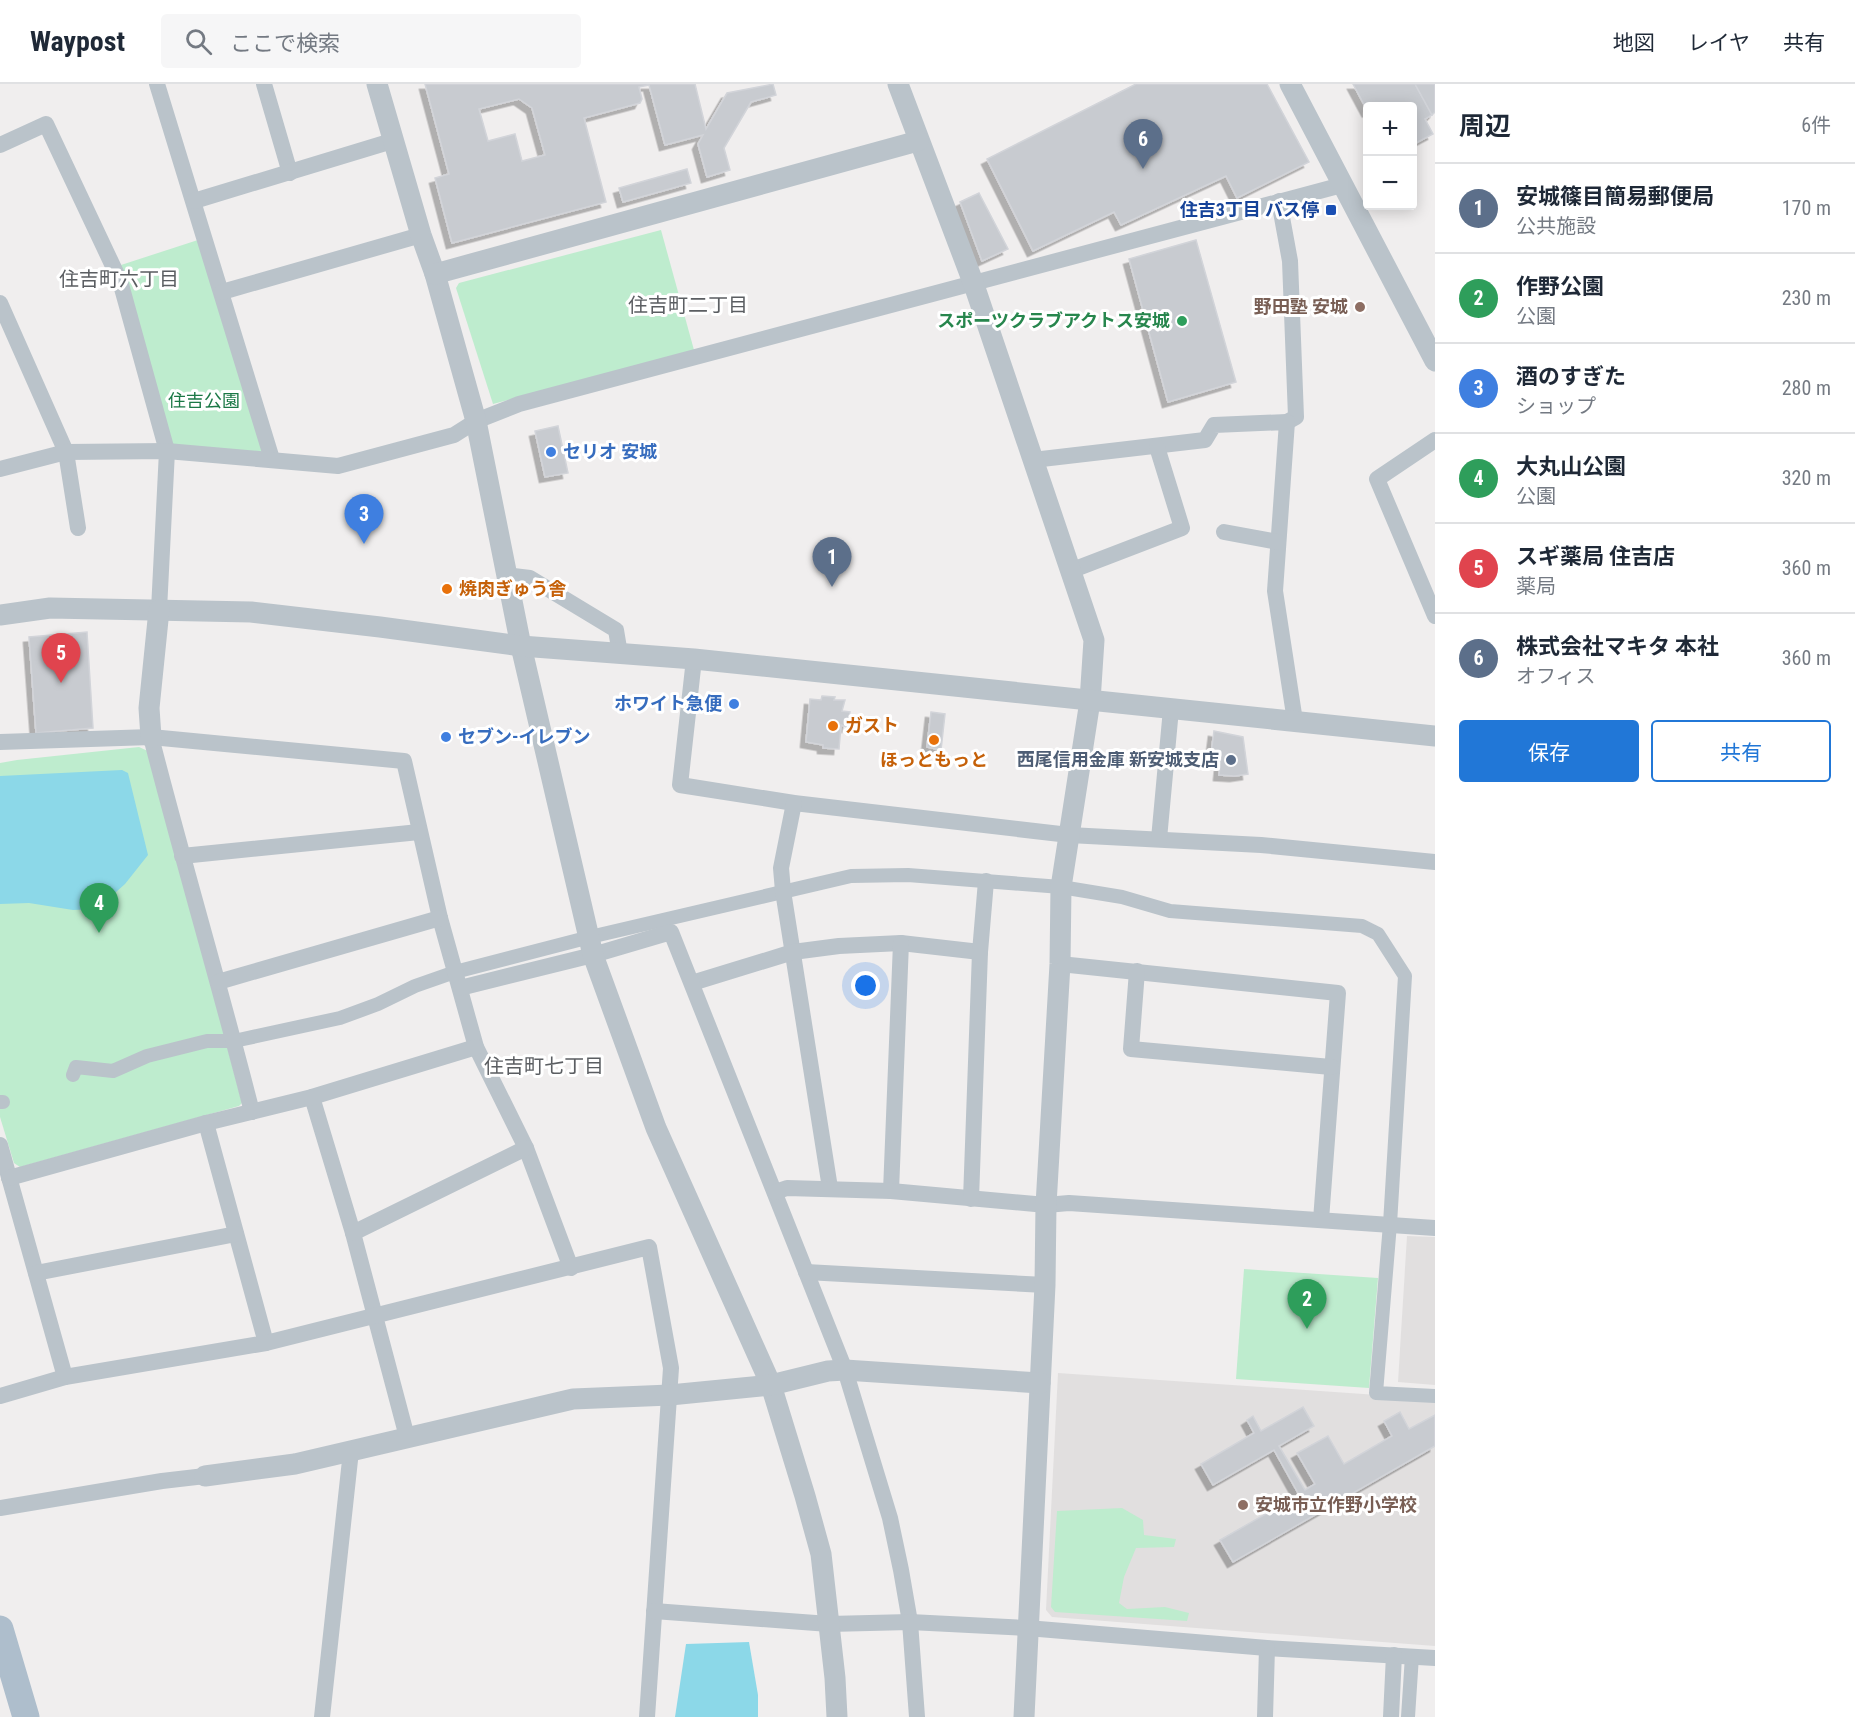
<!DOCTYPE html>
<html lang="ja">
<head>
<meta charset="utf-8">
<style>
	:root { --surface:#fff; --page:#f6f6f7; --text:#1f2937; --muted:#747a83; --line:#e0e1e3; --accent:#2177d7 }
	body { margin:0; font-family:"Roboto Condensed","Noto Sans JP",sans-serif; background:var(--page); color:var(--text) }
	.controls { position:absolute; right:18px; top:18px; display:grid; overflow:hidden; border-radius:6px; box-shadow:0 3px 15px #0003 }
	.controls button { width:54px; height:54px; display:grid; place-items:center; padding:0; border:0; border-bottom:2px solid var(--line); background:var(--surface); color:var(--text); font:30px sans-serif }
	.you { position:absolute; left:866px; top:902px; width:21px; height:21px; margin:-15px; border:4px solid #fff; border-radius:50%; background:#1a73e8; box-shadow:0 0 0 9px #1a73e833 }
	.badge { display:grid; place-items:center; width:39px; height:39px; border-radius:50%; background:var(--accent); color:#fff; font-size:20px; font-weight:700 }
	.pin { position:absolute; translate:-50% -50px; filter:drop-shadow(0 2px 3px #0008) }
	.pin::after { content:''; position:absolute; top:32px; width:21px; height:18px; background:inherit; clip-path:polygon(0 0,100% 0,50% 100%) }
	.list { margin:0; padding:0; list-style:none }
	h2 { display:flex; justify-content:space-between; align-items:center; height:78px; margin:0; padding:0 24px; font-size:26px }
	h2 small { font-size:20px; font-weight:400; color:var(--muted) }
	.list li { display:grid; grid-template-columns:39px 1fr auto; gap:18px; align-items:center; box-sizing:border-box; height:90px; padding:0 24px; border-top:2px solid var(--line) }
	.list b { display:block; font-size:22px; white-space:nowrap }
	.list p { margin:0; font-size:20px; white-space:nowrap; color:var(--muted) }
	.list em { font-size:20px; font-style:normal; color:var(--muted) }
	.actions { display:flex; gap:12px; padding:18px 24px }
	.actions a { flex:1; padding:14px 0; border:2px solid var(--accent); border-radius:6px; text-align:center; font-size:21px; color:var(--accent) }
	.actions .main { background:var(--accent); color:#fff }
	.icon { flex:none; width:33px; height:33px; fill:none; stroke:currentColor; stroke-width:2; stroke-linecap:round; stroke-linejoin:round }
	.map { position:relative; flex:none; width:1435px; height:1633px; overflow:hidden }
	header { display:flex; align-items:center; gap:36px; box-sizing:border-box; height:84px; padding:0 30px; background:var(--surface); border-bottom:2px solid var(--line) }
	header strong { font-size:28px }
	nav { display:flex; gap:33px; margin-inline-start:auto; font-size:21px }
	.search { width:420px; height:54px; background:var(--page); display:flex; align-items:center; gap:15px; box-sizing:border-box; padding:0 21px; border-radius:6px; color:var(--muted); font-size:22px }
	main { display:flex }
	aside { flex:1; background:var(--surface) }
	.map>svg:first-child { display:block }
</style>
</head>
<body>
<header>
<strong>Waypost</strong>
<div class="search"><svg class="icon" aria-label="search" viewBox="0 0 24 24"><circle cx="10" cy="10" r="6"/><path d="M15 15l6 6"/></svg>ここで検索</div>
<nav><a>地図</a><a>レイヤ</a><a>共有</a></nav>
</header>
<main>
<div class="map">
<svg width="1435" height="1633" viewBox="0 0 1435 1633">
	<defs>
		<filter id="shadow"><feDropShadow dx="-5.5" dy="5.5" stdDeviation="0" flood-color="#0004"/></filter>
	</defs>
	<rect width="100%" height="100%" fill="#f0eeee"/>
	<g fill="#e1dfdf">
		<polygon points="1407,1152 1435,1153 1435,1301 1398,1298"/>
		<polygon points="1058,1289 1435,1315 1435,1562 1052,1533 1046,1526"/>
	</g>
	<g fill="#beecce">
		<polygon points="661,146 694,266 493,320 456,204 459,199"/>
		<polygon points="201,155 265,369 170,361 121,181"/>
		<polygon points="139,663 150,668 242,1019 239,1022 20,1083 14,1079 0,1033 0,679 17,676"/>
		<polygon points="1244,1185 1378,1194 1369,1304 1236,1295"/>
		<polygon points="1122,1424 1143,1436 1144,1451 1176,1455 1174,1463 1136,1464 1124,1493 1119,1519 1127,1525 1165,1523 1189,1529 1187,1537 1055,1528 1051,1523 1057,1427"/>
	</g>
	<g fill="#8cd8e8">
		<polygon points="122,686 128,689 148,771 125,800 97,825 73,826 29,819 0,820 0,692"/>
		<polygon points="749,1558 758,1611 758,1633 675,1633 686,1560"/>
	</g>
	<g fill="#c8cbd0" stroke="#d2d4d9" stroke-width="1.5" fill-rule="evenodd" filter="url(#shadow)">
		<path d="M425,0H695L706,45L727,9L773,0L776,11L751,18L724,64L730,86L707,93L698,60L703,51L665,61L649,1L639,3L642,15L640,19L584,34L606,118L452,159L435,94L449,90ZM519,15L532,24L545,71L522,77L515,50L488,57L479,25Z"/>
		<polygon points="1136,0 1267,0 1309,78 1237,114 1226,92 1121,141 1114,128 1033,167 987,75"/>
		<polygon points="1353,0 1415,0 1432,31 1425,35 1433,50 1412,61 1412,22 1368,22 1368,28"/>
		<polygon points="1415,0 1435,0 1435,28 1432,31"/>
		<polygon points="687,85 691,99 623,118 619,104"/>
		<polygon points="979,109 1008,165 982,177 960,118"/>
		<polygon points="1196,156 1236,298 1168,318 1129,175"/>
		<polygon points="558,342 568,389 545,393 535,347"/>
		<polygon points="87,548 93,644 36,649 29,553"/>
		<polygon points="822,612 835,613 834,616 845,616 842,627 850,628 847,643 841,641 839,665 823,664 823,661 806,658 810,615 821,616"/>
		<polygon points="931,628 945,630 941,666 927,663"/>
		<polygon points="1214,647 1243,653 1248,690 1235,692 1219,691 1221,672 1211,670"/>
		<polygon points="1303,1323 1314,1342 1279,1362 1305,1406 1315,1400 1297,1369 1328,1352 1344,1380 1392,1352 1384,1337 1400,1328 1409,1345 1435,1331 1435,1362 1233,1478 1220,1456 1299,1411 1274,1366 1213,1401 1201,1380 1254,1349 1247,1336 1253,1332 1261,1347"/>
	</g>
	<g fill="none" stroke-linecap="round" stroke-linejoin="round">
		<g stroke="#bac3ca" stroke-width="14">
			<polyline points="73,991 76,983 113,987 147,972 207,957 234,957 340,934 378,920 415,902 455,888 590,853 851,792 908,791 1061,803 1122,813 1170,827 1362,842 1378,850 1405,892 1390,1140 1376,1309 1435,1312"/>
			<polyline points="0,1018 3,1018"/>
			<polyline points="1408,1633 1412,1572"/>
		</g>
		<g stroke="#bac3ca" stroke-width="16">
			<polyline points="157,0 272,375"/>
			<polyline points="264,0 290,89"/>
			<polyline points="0,61 46,40 120,197 167,367 159,526"/>
			<polyline points="194,117 392,57"/>
			<polyline points="1279,117 1290,177 1296,333 1287,338"/>
			<polyline points="222,208 421,151"/>
			<polyline points="0,219 66,368 78,444"/>
			<polyline points="1435,356 1377,395 1435,532"/>
			<polyline points="1033,376 1205,356 1214,341 1287,338 1275,507 1295,637"/>
			<polyline points="0,385 66,368 167,367 338,382 454,351 476,337 519,320 1342,101"/>
			<polyline points="1224,448 1278,458"/>
			<polyline points="1070,487 1182,444 1157,363"/>
			<polyline points="506,491 530,494 616,546 620,570"/>
			<polyline points="694,575 680,701 794,719 1069,751 1261,761 1435,778"/>
			<path d="M151,653C183,778 220,902 252,1028"/>
			<polyline points="0,658 151,653 404,677 440,834 476,963 526,1064 571,1184"/>
			<polyline points="794,719 781,784 783,807 830,1104"/>
			<polyline points="1159,755 1171,625"/>
			<polyline points="182,772 419,748"/>
			<polyline points="1060,880 1338,909 1321,1136"/>
			<polyline points="1137,887 1131,965 1331,983"/>
			<polyline points="218,898 440,834"/>
			<polyline points="692,899 793,868 839,862 901,859 980,868"/>
			<polyline points="460,904 593,871 671,848 845,1286 890,1434 901,1486 910,1538 917,1633"/>
			<polyline points="312,1013 353,1149 407,1353"/>
			<polyline points="206,1039 266,1259"/>
			<polyline points="0,1061 65,1293"/>
			<polyline points="9,1094 206,1039 312,1013 476,963"/>
			<polyline points="891,1107 901,859"/>
			<polyline points="775,1108 787,1104 891,1107 1046,1121 1069,1119 1435,1144"/>
			<polyline points="971,1115 980,868 986,797"/>
			<polyline points="353,1149 526,1064"/>
			<polyline points="806,1188 1045,1201"/>
			<polyline points="36,1189 236,1150"/>
			<polyline points="0,1312 65,1293 266,1259 649,1163 671,1284 647,1633"/>
			<polyline points="0,1424 162,1397 205,1392"/>
			<polyline points="654,1527 829,1540 910,1538 1027,1544 1267,1564 1435,1574"/>
			<polyline points="322,1633 351,1367"/>
			<polyline points="1265,1633 1267,1564"/>
			<polyline points="1391,1633 1394,1571"/>
		</g>
		<g stroke="#bac3ca" stroke-width="21">
			<polyline points="377,0 421,151 435,190 476,337 521,562 593,871 656,1044 771,1301 805,1412 821,1470 835,1594 837,1633"/>
			<polyline points="898,0 973,198 1094,556 1090,617 1061,803 1060,880 1046,1121 1045,1201 1024,1633"/>
			<polyline points="1290,0 1435,277"/>
			<polyline points="435,190 918,57"/>
			<polyline points="0,531 50,524 251,528 380,543 521,562 694,575 1435,652"/>
			<polyline points="151,653 149,624 159,526"/>
			<polyline points="205,1392 295,1380 573,1315 670,1311 771,1301 828,1287 845,1286 1040,1299"/>
		</g>
		<polyline stroke="#aebecc" stroke-width="27" points="0,1545 26,1633"/>
	</g>
	<rect fill="#1a4fb4" stroke="#fff" stroke-width="2" x="1325" y="120" width="12" height="12" rx="3"/>
	<g fill="#8d6e63" stroke="#fff" stroke-width="2">
		<circle cx="1360" cy="223" r="6"/>
		<circle cx="1243" cy="1421" r="6"/>
	</g>
	<circle fill="#2e9e5b" stroke="#fff" stroke-width="2" cx="1182" cy="237" r="6"/>
	<g fill="#3f7fe0" stroke="#fff" stroke-width="2">
		<circle cx="551" cy="368" r="6"/>
		<circle cx="734" cy="620" r="6"/>
		<circle cx="446" cy="653" r="6"/>
	</g>
	<g fill="#e8710a" stroke="#fff" stroke-width="2">
		<circle cx="447" cy="505" r="6"/>
		<circle cx="833" cy="642" r="6"/>
		<circle cx="934" cy="656" r="6"/>
	</g>
	<circle fill="#5c6f8a" stroke="#fff" stroke-width="2" cx="1231" cy="676" r="6"/>
	<g text-anchor="middle" stroke-width="6" stroke-linejoin="round" paint-order="stroke">
		<g font-size="18" font-weight="bold" fill="#164399" stroke="#fff" text-anchor="end">
			<text x="1319" y="132">住吉3丁目 バス停</text>
		</g>
		<g font-size="18" font-weight="bold" fill="#785e54" stroke="#fff" text-anchor="end">
			<text x="1348" y="229">野田塾 安城</text>
			<text x="1255" y="1427" text-anchor="start">安城市立作野小学校</text>
		</g>
		<g font-size="18" font-weight="bold" fill="#27864d" stroke="#fff" text-anchor="end">
			<text x="1170" y="243">スポーツクラブアクトス安城</text>
		</g>
		<g font-size="18" fill="#1b7846" stroke="#fff">
			<text x="204" y="323">住吉公園</text>
		</g>
		<g font-size="18" font-weight="bold" fill="#366cbe" stroke="#fff" text-anchor="start">
			<text x="563" y="374">セリオ 安城</text>
			<text x="722" y="626" text-anchor="end">ホワイト急便</text>
			<text x="458" y="659">セブン-イレブン</text>
		</g>
		<g font-size="18" font-weight="bold" fill="#c56008" stroke="#fff" text-anchor="start">
			<text x="459" y="511">焼肉ぎゅう舎</text>
			<text x="845" y="648">ガスト</text>
			<text x="934" y="682" text-anchor="middle">ほっともっと</text>
		</g>
		<g font-size="18" font-weight="bold" fill="#4e5e75" stroke="#fff" text-anchor="end">
			<text x="1219" y="682">西尾信用金庫 新安城支店</text>
		</g>
		<g font-size="20" fill="#5b5e62" stroke="#fff">
			<text x="119" y="202">住吉町六丁目</text>
			<text x="688" y="228">住吉町二丁目</text>
			<text x="544" y="989">住吉町七丁目</text>
		</g>
	</g>
</svg>
<div class="controls">
<button>+</button>
<button>−</button>
</div>
<div class="you"></div>
<div class="pin badge" style="left:832px;top:503px;background:#5c6f8a">1</div>
<div class="pin badge" style="left:1307px;top:1245px;background:#2e9e5b">2</div>
<div class="pin badge" style="left:364px;top:460px;background:#3f7fe0">3</div>
<div class="pin badge" style="left:99px;top:849px;background:#2e9e5b">4</div>
<div class="pin badge" style="left:61px;top:599px;background:#e0444e">5</div>
<div class="pin badge" style="left:1143px;top:85px;background:#5c6f8a">6</div>
</div>
<aside>
<h2>周辺<small>6件</small></h2>
<ul class="list">
<li><span class="badge" style="background:#5c6f8a">1</span><div><b>安城篠目簡易郵便局</b><p>公共施設</p></div><em>170 m</em></li>
<li><span class="badge" style="background:#2e9e5b">2</span><div><b>作野公園</b><p>公園</p></div><em>230 m</em></li>
<li><span class="badge" style="background:#3f7fe0">3</span><div><b>酒のすぎた</b><p>ショップ</p></div><em>280 m</em></li>
<li><span class="badge" style="background:#2e9e5b">4</span><div><b>大丸山公園</b><p>公園</p></div><em>320 m</em></li>
<li><span class="badge" style="background:#e0444e">5</span><div><b>スギ薬局 住吉店</b><p>薬局</p></div><em>360 m</em></li>
<li><span class="badge" style="background:#5c6f8a">6</span><div><b>株式会社マキタ 本社</b><p>オフィス</p></div><em>360 m</em></li>
</ul>
<div class="actions"><a class="main">保存</a><a>共有</a></div>
</aside>
</main>
</body>
</html>
